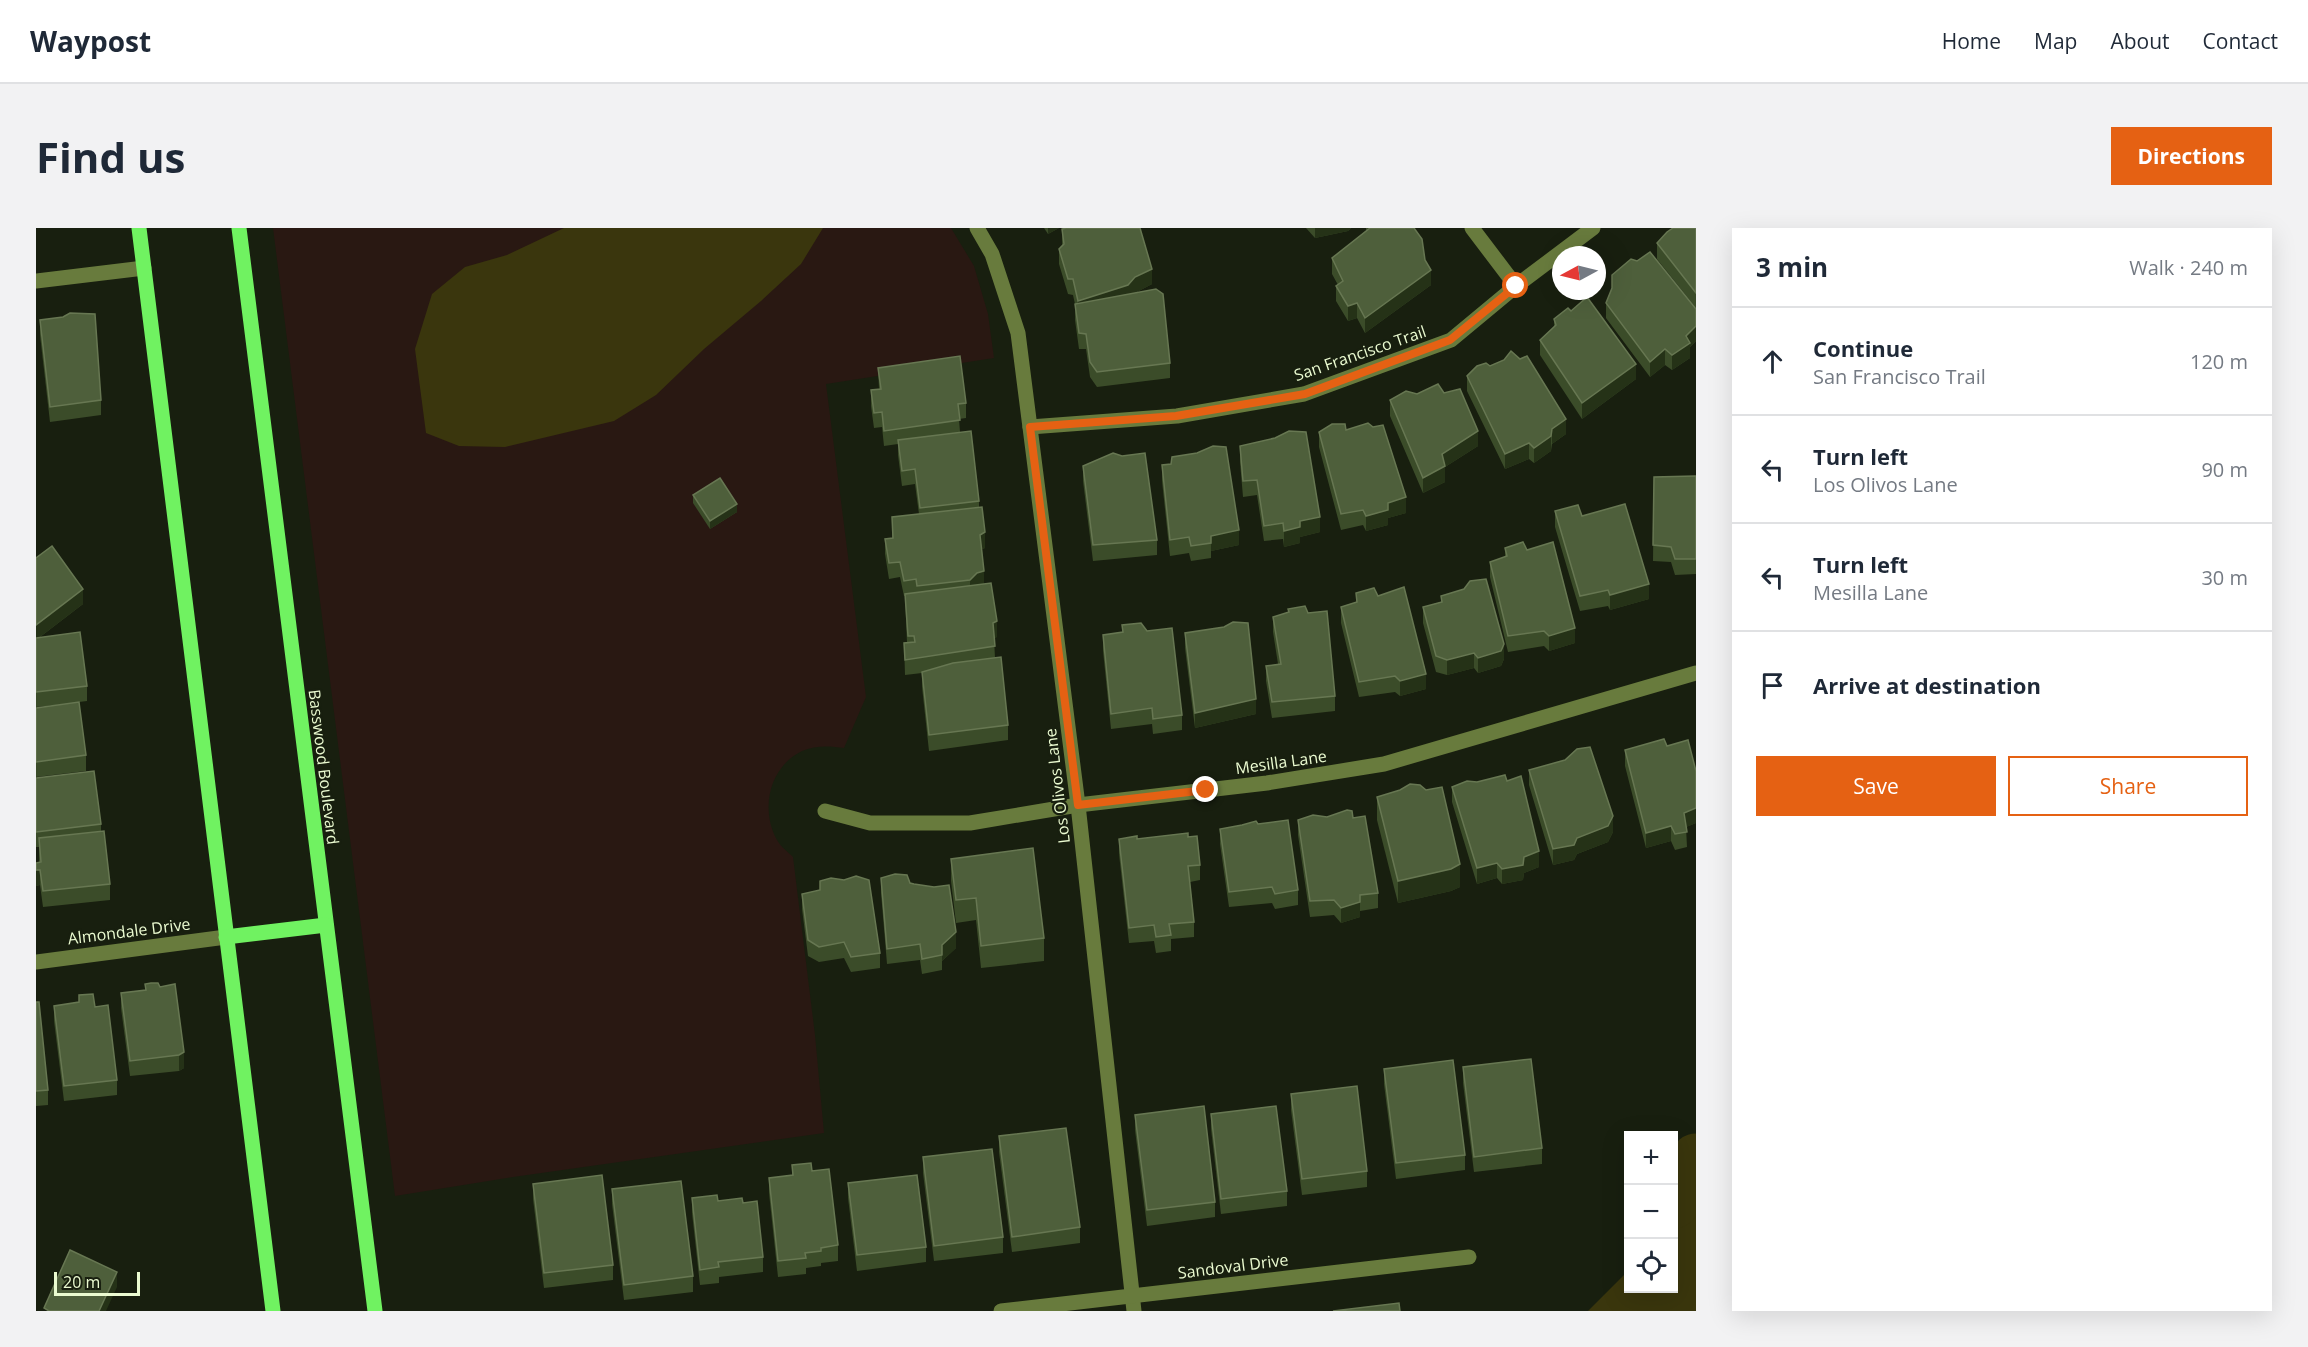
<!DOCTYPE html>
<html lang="en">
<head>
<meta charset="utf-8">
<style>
	:root { --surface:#fff; --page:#f2f2f3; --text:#1f2937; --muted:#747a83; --line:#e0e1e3; --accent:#e56113 }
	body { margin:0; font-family:"Open Sans",sans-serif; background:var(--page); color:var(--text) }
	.controls { position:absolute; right:18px; bottom:18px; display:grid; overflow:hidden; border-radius:0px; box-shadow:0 6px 24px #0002 }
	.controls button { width:54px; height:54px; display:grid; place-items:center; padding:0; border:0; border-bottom:2px solid var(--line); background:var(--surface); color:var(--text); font:30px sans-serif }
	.compass { position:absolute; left:1516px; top:18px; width:54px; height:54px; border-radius:50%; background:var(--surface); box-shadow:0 6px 24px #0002; rotate:263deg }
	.scale { position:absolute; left:18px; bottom:15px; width:86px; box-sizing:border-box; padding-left:6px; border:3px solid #ebfbd1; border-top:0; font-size:16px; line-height:21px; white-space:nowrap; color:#ebfbd1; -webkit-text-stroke:4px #181f0f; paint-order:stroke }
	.stop { position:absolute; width:18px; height:18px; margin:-14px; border:4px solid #e56113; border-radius:50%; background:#fff }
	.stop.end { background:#e56113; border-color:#fff; box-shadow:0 2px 6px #0008 }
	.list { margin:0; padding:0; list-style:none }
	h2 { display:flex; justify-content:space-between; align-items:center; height:78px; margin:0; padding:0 24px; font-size:26px }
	h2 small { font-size:20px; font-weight:400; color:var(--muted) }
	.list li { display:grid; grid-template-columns:39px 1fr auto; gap:18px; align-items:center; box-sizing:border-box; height:108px; padding:0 24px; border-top:2px solid var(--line) }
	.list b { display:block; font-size:22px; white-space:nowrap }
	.list p { margin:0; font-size:20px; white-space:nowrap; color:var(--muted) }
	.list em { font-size:20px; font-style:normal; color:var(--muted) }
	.actions { display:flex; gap:12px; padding:18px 24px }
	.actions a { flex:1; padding:14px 0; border:2px solid var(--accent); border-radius:0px; text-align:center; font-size:21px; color:var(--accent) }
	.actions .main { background:var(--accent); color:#fff }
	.icon { flex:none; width:33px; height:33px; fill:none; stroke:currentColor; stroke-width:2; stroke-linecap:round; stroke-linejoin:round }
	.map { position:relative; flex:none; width:1660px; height:1083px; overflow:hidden; border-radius:0px }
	header { display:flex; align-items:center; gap:36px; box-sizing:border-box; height:84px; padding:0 30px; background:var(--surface); border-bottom:2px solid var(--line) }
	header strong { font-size:28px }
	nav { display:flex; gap:33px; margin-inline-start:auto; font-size:21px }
	.intro { display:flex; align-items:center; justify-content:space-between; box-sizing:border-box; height:144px; padding:0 36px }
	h1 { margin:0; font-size:42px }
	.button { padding:15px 27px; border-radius:0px; background:var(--accent); color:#fff; font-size:21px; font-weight:700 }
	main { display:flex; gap:36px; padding:0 36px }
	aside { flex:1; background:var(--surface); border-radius:0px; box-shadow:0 6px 24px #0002 }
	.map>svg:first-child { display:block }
</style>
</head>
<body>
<header>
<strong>Waypost</strong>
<nav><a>Home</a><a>Map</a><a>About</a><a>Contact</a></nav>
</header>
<div class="intro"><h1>Find us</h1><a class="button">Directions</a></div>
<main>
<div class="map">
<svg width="1660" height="1083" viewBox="0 0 1660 1083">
	<rect width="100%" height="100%" fill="#181f0f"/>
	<path fill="#291812" d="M237,0H915L938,38L952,86L958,130L790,156L830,469L808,520C794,518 780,517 766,523C733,539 724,581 741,612C745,619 752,624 757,629L779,807L788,905L477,949L359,968Z"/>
	<g fill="#3a360d">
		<polygon points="528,0 787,0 765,36 725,73 668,121 620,167 578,193 469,219 423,218 390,205 379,121 396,66 429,39 471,27"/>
		<polygon points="1660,950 1660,1083 1552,1083 1592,1043 1592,1060 1638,1060 1638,984"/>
	</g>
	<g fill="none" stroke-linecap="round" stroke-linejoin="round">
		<polyline stroke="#3a360d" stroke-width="51" points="1638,975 1660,931"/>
		<g stroke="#687b3d" stroke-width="15">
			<polyline points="941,0 956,26 982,105 1042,577 1098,1083"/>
			<polyline points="1436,0 1480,58"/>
			<polyline points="0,53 108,40"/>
			<polyline points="994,199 1141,188 1268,166 1415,112 1480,58 1557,0"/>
			<polyline points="789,583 834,595 934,595 1042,577 1231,555 1348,536 1660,445"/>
			<polyline points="0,734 190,709"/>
			<polyline points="965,1083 1433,1029"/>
		</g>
		<g stroke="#70f261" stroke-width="15">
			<polyline points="103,0 237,1083"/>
			<polyline points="203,0 339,1083"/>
			<polyline points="190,709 290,697"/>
		</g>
	</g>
	<g fill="#3b4c29">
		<polygon points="1008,0 1023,0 1012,6"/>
		<polygon points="1270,0 1315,0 1312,3 1279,10"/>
		<polygon points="1330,0 1378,0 1389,32 1395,57 1329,105 1321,90 1312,93 1300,73 1300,58 1302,57 1296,46 1296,30 1330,3"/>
		<polygon points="1660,0 1660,80 1621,31 1621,15"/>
		<polygon points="1026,1 1116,56 1099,65 1134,135 1134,150 1061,159 1054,149 1050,121 1043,121 1039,92 1039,76 1037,67 1032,66 1023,36 1023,21 1026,17"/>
		<polygon points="1570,75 1660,81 1660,113 1654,119 1654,130 1636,142 1629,137 1614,149 1570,90"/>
		<polygon points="1518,91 1600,151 1546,191 1504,127 1504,112 1518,99"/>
		<polygon points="4,92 65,172 65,187 14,194 4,107"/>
		<polygon points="1454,138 1530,206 1516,216 1515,223 1498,235 1493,231 1469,241 1431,163 1431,148"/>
		<polygon points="842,140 930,175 930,190 923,191 924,204 943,273 943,280 949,320 946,321 948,356 961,409 958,410 959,430 972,497 972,512 893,523 886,459 886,445 869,447 868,415 871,415 869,368 868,368 864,349 853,351 849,326 849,311 856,310 856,289 883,286 879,256 866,258 862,227 862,216 848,218 846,199 838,200 835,178 835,162 843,161"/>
		<polygon points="1354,172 1442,218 1409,239 1409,254 1387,265 1354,188"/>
		<polygon points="1310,202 1370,285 1352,290 1352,297 1330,303 1327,297 1305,302 1283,219 1283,204"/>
		<polygon points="1204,218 1284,304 1264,309 1264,315 1248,319 1247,311 1228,313 1221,267 1207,269 1204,234"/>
		<polygon points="1086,228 1121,312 1121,327 1057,333 1047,253 1047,238"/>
		<polygon points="1126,237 1203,317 1175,323 1175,330 1155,333 1153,325 1134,328 1126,253"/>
		<polygon points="1660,248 1660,346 1639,347 1635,334 1617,333 1618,249"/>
		<polygon points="657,267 701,284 674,301 657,275"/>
		<polygon points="1519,283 1546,288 1613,371 1574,382 1572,378 1544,383 1519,299"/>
		<polygon points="1469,320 1539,415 1513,423 1508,418 1472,424 1454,349 1454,334 1469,329"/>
		<polygon points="0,330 47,376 4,409 51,458 51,473 43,474 50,527 50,543 0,549 0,480 41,475 0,479"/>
		<polygon points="1320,365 1390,461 1364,468 1359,464 1323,469 1305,395 1305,379 1320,374"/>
		<polygon points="1405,368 1468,431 1465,438 1442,445 1438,440 1411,447 1400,444 1387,395 1387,379 1405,374"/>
		<polygon points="1237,389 1299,468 1299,483 1236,490 1230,453 1230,438 1242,436 1237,404"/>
		<polygon points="1086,397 1146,487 1146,502 1117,506 1116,496 1075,501 1067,423 1067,407 1086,404"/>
		<polygon points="1149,405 1220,486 1159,500 1149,420"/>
		<polygon points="1589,522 1660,595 1650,599 1651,619 1639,622 1635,613 1610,620 1589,538"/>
		<polygon points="1493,542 1577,604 1572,614 1541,626 1538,632 1517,637 1493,557"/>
		<polygon points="0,550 65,596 65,603 74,656 74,672 7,679 4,657 0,658 0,635 3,634 3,619 0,619"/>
		<polygon points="1471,553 1503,639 1488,645 1487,652 1466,656 1461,650 1441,656 1416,574 1416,559"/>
		<polygon points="1341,569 1424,659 1415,663 1362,675 1341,592"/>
		<polygon points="1317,590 1342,665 1342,680 1324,683 1324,689 1305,695 1298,687 1274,689 1262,607 1262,592"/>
		<polygon points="1222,596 1262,662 1262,677 1239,681 1236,675 1193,679 1184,616 1184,601"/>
		<polygon points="1152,609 1164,637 1164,652 1154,654 1158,694 1158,709 1135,711 1135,723 1120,725 1118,713 1093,715 1083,626 1083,611 1101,611"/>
		<polygon points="915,631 1008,710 1008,733 945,740 940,692 920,695 915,653"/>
		<polygon points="845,650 874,655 920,720 906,733 906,742 886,746 884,732 851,736 845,665"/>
		<polygon points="784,653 844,725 844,740 815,744 808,730 783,734 772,728 766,681 766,666 784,662"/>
		<polygon points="109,756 124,759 148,840 143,843 94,848 85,780 85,765 109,762"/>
		<polygon points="0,774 12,862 12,877 0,878"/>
		<polygon points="18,778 59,779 81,852 81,867 28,873 18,793"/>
		<polygon points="1427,839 1506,920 1506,936 1438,944 1427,855"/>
		<polygon points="1348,841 1429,927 1429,942 1360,951 1348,856"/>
		<polygon points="1255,866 1331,943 1331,959 1266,967 1255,882"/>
		<polygon points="1175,886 1251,963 1251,978 1185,986 1175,901"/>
		<polygon points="1099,887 1179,974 1179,989 1111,998 1099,902"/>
		<polygon points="963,908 1044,999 1044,1015 976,1024 963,924"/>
		<polygon points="887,929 967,1009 967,1025 898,1033 887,945"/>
		<polygon points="756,937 776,943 802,1017 802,1033 785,1035 785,1038 770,1040 770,1046 742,1049 733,965 733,950 756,947"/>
		<polygon points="812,955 890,1019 890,1034 821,1043 812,970"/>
		<polygon points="497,956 577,1037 577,1052 508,1060 497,971"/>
		<polygon points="576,961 657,1048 657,1064 588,1072 576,976"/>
		<polygon points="656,970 682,973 727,1029 727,1044 683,1049 683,1055 664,1057 656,985"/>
	</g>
	<g fill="#253217">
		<polygon points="1012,0 1023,0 1012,6"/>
		<polygon points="1279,0 1315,0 1312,3 1279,10"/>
		<polygon points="1116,41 1116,56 1099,65 1092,72 1042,88 1042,73 1099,49"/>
		<polygon points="1395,42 1395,57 1329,105 1329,90"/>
		<polygon points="1321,75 1321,90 1312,93 1312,78"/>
		<polygon points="1660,98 1660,113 1654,119 1654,130 1636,142 1636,127 1650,108"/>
		<polygon points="1629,121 1629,137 1614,149 1614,134"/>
		<polygon points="1600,136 1600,151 1546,191 1546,175"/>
		<polygon points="1530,191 1530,206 1516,216 1516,201"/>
		<polygon points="1442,203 1442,218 1409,239 1409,254 1387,265 1387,250 1406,226"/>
		<polygon points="1515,208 1515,223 1498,235 1498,220"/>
		<polygon points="1493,215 1493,231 1469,241 1469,226"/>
		<polygon points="1370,269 1370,285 1352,290 1352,297 1330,303 1330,288 1352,275"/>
		<polygon points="701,276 701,284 674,301 674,293"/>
		<polygon points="1284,289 1284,304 1264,309 1264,315 1248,319 1248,303 1264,293"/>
		<polygon points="1203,302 1203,317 1175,323 1175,308"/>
		<polygon points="949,304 949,320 944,322 944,307"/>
		<polygon points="948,343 948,358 934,367 934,352 941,345"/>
		<polygon points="1613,356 1613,371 1574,382 1574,367"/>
		<polygon points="47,361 47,376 0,412 0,397"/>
		<polygon points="961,393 961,409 957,410 957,395"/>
		<polygon points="1539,400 1539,415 1513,423 1513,408"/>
		<polygon points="1468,416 1468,431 1465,438 1442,445 1442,430"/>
		<polygon points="1438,425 1438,440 1411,447 1411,432"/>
		<polygon points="1390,446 1390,461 1364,468 1364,453"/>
		<polygon points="1220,471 1220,486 1159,500 1159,485"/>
		<polygon points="1660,580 1660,595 1648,600 1648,585"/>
		<polygon points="1577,588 1577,604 1572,614 1541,626 1538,632 1517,637 1517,621 1541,610"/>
		<polygon points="1635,598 1635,613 1610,620 1610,605"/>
		<polygon points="1503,623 1503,639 1488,645 1487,652 1466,656 1466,641 1488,629"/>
		<polygon points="1461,635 1461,650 1441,656 1441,640"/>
		<polygon points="1424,636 1424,659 1415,663 1362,675 1362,653"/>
		<polygon points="4,642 4,657 0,658 0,643"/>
		<polygon points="1324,674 1324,689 1305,695 1305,680"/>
		<polygon points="920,704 920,720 906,733 906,742 906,717"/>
		<polygon points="148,824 148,840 143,843 143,827"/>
		<polygon points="81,1044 81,1059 70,1083 63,1083"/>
	</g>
	<g fill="#4e5f3b" stroke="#677752" stroke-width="1.5">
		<polygon points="1030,0 1104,0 1116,41 1099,49 1092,57 1042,73 1037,51 1032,51 1023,21 1028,16 1026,1"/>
		<polygon points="1334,0 1378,0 1386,11 1389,32 1395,42 1329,90 1321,75 1312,78 1300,58 1307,53 1296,30"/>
		<polygon points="1637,0 1660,0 1660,65 1621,15 1631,4"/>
		<polygon points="1614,24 1660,81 1660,98 1650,108 1654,115 1636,127 1629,121 1614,134 1570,75 1576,60 1576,47 1595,31 1601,33"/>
		<polygon points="1120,61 1127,66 1134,135 1061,144 1054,134 1050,106 1043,105 1039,76"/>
		<polygon points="1551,69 1600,136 1546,175 1504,112 1520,97 1518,91 1532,80 1535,83"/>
		<polygon points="34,85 59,86 65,172 14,179 4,92 27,89"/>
		<polygon points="1475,123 1484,131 1491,128 1530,191 1516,201 1515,208 1498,220 1493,215 1469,226 1431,148 1441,138 1450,135 1454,138 1468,132"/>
		<polygon points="924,128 930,175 922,176 924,192 848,203 846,184 838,185 835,162 845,161 842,140"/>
		<polygon points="1402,156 1408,165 1424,161 1442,203 1406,226 1409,238 1387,250 1354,172 1370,163 1381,166"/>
		<polygon points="1332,195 1337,199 1347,197 1370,269 1352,275 1352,282 1330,288 1327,282 1305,286 1283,204 1296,196 1309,196 1310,202"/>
		<polygon points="935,203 943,273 884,280 879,241 866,243 862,212"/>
		<polygon points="1253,203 1270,204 1284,289 1264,293 1264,299 1248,303 1247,295 1228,298 1221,252 1207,253 1204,218 1239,210"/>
		<polygon points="1177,218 1190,219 1203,302 1175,308 1175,315 1155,318 1153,309 1134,312 1126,237 1135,236 1136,229 1161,225"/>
		<polygon points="1077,225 1086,228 1109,225 1121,312 1057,317 1047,238"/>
		<polygon points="1659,248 1660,248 1660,331 1639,331 1635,319 1617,317 1618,249"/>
		<polygon points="684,250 701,276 674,293 657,267"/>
		<polygon points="1589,276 1613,356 1574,367 1572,362 1544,368 1519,283 1542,277 1546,288"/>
		<polygon points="946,279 949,304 944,307 948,343 941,345 934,352 881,358 880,351 868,353 864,334 853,335 849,311 857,310 856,289"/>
		<polygon points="1487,314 1491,322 1517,314 1539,400 1513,408 1508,403 1472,408 1454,334 1471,328 1469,320"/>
		<polygon points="16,318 47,361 0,397 0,330"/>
		<polygon points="1450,351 1468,416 1465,423 1442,430 1438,425 1411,432 1400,428 1387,379 1406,374 1405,368 1428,361 1434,353"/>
		<polygon points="955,355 961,393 957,395 959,418 869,432 868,415 879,414 878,408 872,408 869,366"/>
		<polygon points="1368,359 1390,446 1364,453 1359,448 1323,454 1305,379 1321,374 1320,365 1338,360 1342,368"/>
		<polygon points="1269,378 1272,385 1291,383 1299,468 1236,474 1230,438 1245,436 1237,389 1253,384 1252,381"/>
		<polygon points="1197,394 1212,395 1220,471 1159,485 1149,405 1188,399"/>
		<polygon points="1105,395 1111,403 1136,400 1146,487 1117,491 1116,480 1075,486 1067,407 1087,404 1086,397"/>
		<polygon points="44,404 51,458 0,464 0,410"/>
		<polygon points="965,429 972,497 893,507 886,444 917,435"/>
		<polygon points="43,474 50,527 0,534 0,480"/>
		<polygon points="1628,511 1631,518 1652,512 1660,543 1660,580 1648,585 1651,604 1639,606 1635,598 1610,605 1589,522"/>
		<polygon points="1554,519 1577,588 1572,598 1541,610 1538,617 1517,621 1493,542 1529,532 1541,521"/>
		<polygon points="58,543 65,596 0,604 0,550"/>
		<polygon points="1469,547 1471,553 1485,548 1503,623 1488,629 1487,637 1466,641 1461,635 1441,640 1416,559 1431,553 1441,554"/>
		<polygon points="1374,556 1384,557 1390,562 1406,559 1424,636 1415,641 1362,653 1341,569 1364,562"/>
		<polygon points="1311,582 1316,583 1317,590 1329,588 1342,665 1324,667 1324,674 1305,680 1298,672 1274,673 1262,592 1277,587 1291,589"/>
		<polygon points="1252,592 1262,662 1239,666 1236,659 1193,664 1184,601 1206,597 1220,593 1222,596"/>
		<polygon points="68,603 74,656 7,663 4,642 0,642 0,635 5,634 3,610"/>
		<polygon points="1152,605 1152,609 1161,608 1164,637 1152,638 1158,694 1133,696 1135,707 1120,709 1118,697 1093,700 1083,611 1101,608 1101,611"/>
		<polygon points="997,620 1008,710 945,718 940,670 920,672 915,631"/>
		<polygon points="859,646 871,647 874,655 878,656 898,659 913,657 920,704 906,717 906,727 886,731 884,716 851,721 845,650"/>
		<polygon points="820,648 833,652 844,725 815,729 808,714 783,719 772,712 766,666 784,662 784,653 795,650 808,652"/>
		<polygon points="115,755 122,755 124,759 139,756 148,824 143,827 94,833 85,765 110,762 109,756"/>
		<polygon points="57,766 59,779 72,777 81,852 28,858 18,778 43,774 43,767"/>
		<polygon points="0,774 3,774 12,862 0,863"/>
		<polygon points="1495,831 1506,920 1438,929 1427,839"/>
		<polygon points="1417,832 1429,927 1360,935 1348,841"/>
		<polygon points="1321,858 1331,943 1266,951 1255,866"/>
		<polygon points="1168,878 1179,974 1111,982 1099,887"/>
		<polygon points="1240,878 1251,963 1185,971 1175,886"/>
		<polygon points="1030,900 1044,999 976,1009 963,908"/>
		<polygon points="956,921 967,1009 898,1018 887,929"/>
		<polygon points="775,935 776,943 793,941 802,1017 785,1020 785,1023 769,1025 770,1030 742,1033 733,950 757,947 756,937"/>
		<polygon points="566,947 577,1037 508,1045 497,956"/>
		<polygon points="881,947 890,1019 821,1027 812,955"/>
		<polygon points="645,953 657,1048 588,1057 576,961"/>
		<polygon points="681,967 682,973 706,970 707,975 721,973 727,1029 682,1034 683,1039 664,1042 656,970"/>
		<polygon points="34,1022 81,1044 63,1083 13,1083 8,1080"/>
		<polygon points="1363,1075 1364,1083 1297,1083"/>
	</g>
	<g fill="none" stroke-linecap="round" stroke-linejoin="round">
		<polyline stroke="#e56113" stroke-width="8" points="1170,562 1042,577 994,199 1140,188 1269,166 1414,112 1480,58"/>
	</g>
	<g text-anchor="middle" stroke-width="4.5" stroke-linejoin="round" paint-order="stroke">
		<g font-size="16" fill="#ebfbd1" stroke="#181f0f">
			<text transform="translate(1324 125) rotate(-19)" y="6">San Francisco Trail</text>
			<text transform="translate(1245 534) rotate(-8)" y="6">Mesilla Lane</text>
			<text transform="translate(288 539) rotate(83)" y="6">Basswood Boulevard</text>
			<text transform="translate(1021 558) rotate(-97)" y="6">Los Olivos Lane</text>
			<text transform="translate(93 703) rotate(-7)" y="6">Almondale Drive</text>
			<text transform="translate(1197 1038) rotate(-7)" y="6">Sandoval Drive</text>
		</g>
	</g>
</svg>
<div class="controls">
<button>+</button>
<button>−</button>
<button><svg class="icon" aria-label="locate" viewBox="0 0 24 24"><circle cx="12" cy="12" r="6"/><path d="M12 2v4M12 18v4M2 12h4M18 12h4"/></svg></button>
</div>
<svg class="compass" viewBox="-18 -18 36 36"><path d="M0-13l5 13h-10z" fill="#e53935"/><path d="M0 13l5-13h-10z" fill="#747a83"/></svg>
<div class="scale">20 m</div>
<div class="stop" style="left:1480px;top:58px"></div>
<div class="stop end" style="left:1170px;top:562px"></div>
</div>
<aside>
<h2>3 min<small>Walk · 240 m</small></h2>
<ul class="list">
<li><svg class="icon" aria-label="ahead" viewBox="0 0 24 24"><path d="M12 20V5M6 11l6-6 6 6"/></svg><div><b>Continue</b><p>San Francisco Trail</p></div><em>120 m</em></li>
<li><svg class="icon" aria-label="left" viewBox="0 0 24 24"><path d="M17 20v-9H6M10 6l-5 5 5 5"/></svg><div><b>Turn left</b><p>Los Olivos Lane</p></div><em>90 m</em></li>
<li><svg class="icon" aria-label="left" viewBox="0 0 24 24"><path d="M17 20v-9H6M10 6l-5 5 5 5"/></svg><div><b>Turn left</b><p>Mesilla Lane</p></div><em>30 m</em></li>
<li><svg class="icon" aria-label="arrive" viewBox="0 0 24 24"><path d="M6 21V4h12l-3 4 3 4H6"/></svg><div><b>Arrive at destination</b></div></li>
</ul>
<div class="actions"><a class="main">Save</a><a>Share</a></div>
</aside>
</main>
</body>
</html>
